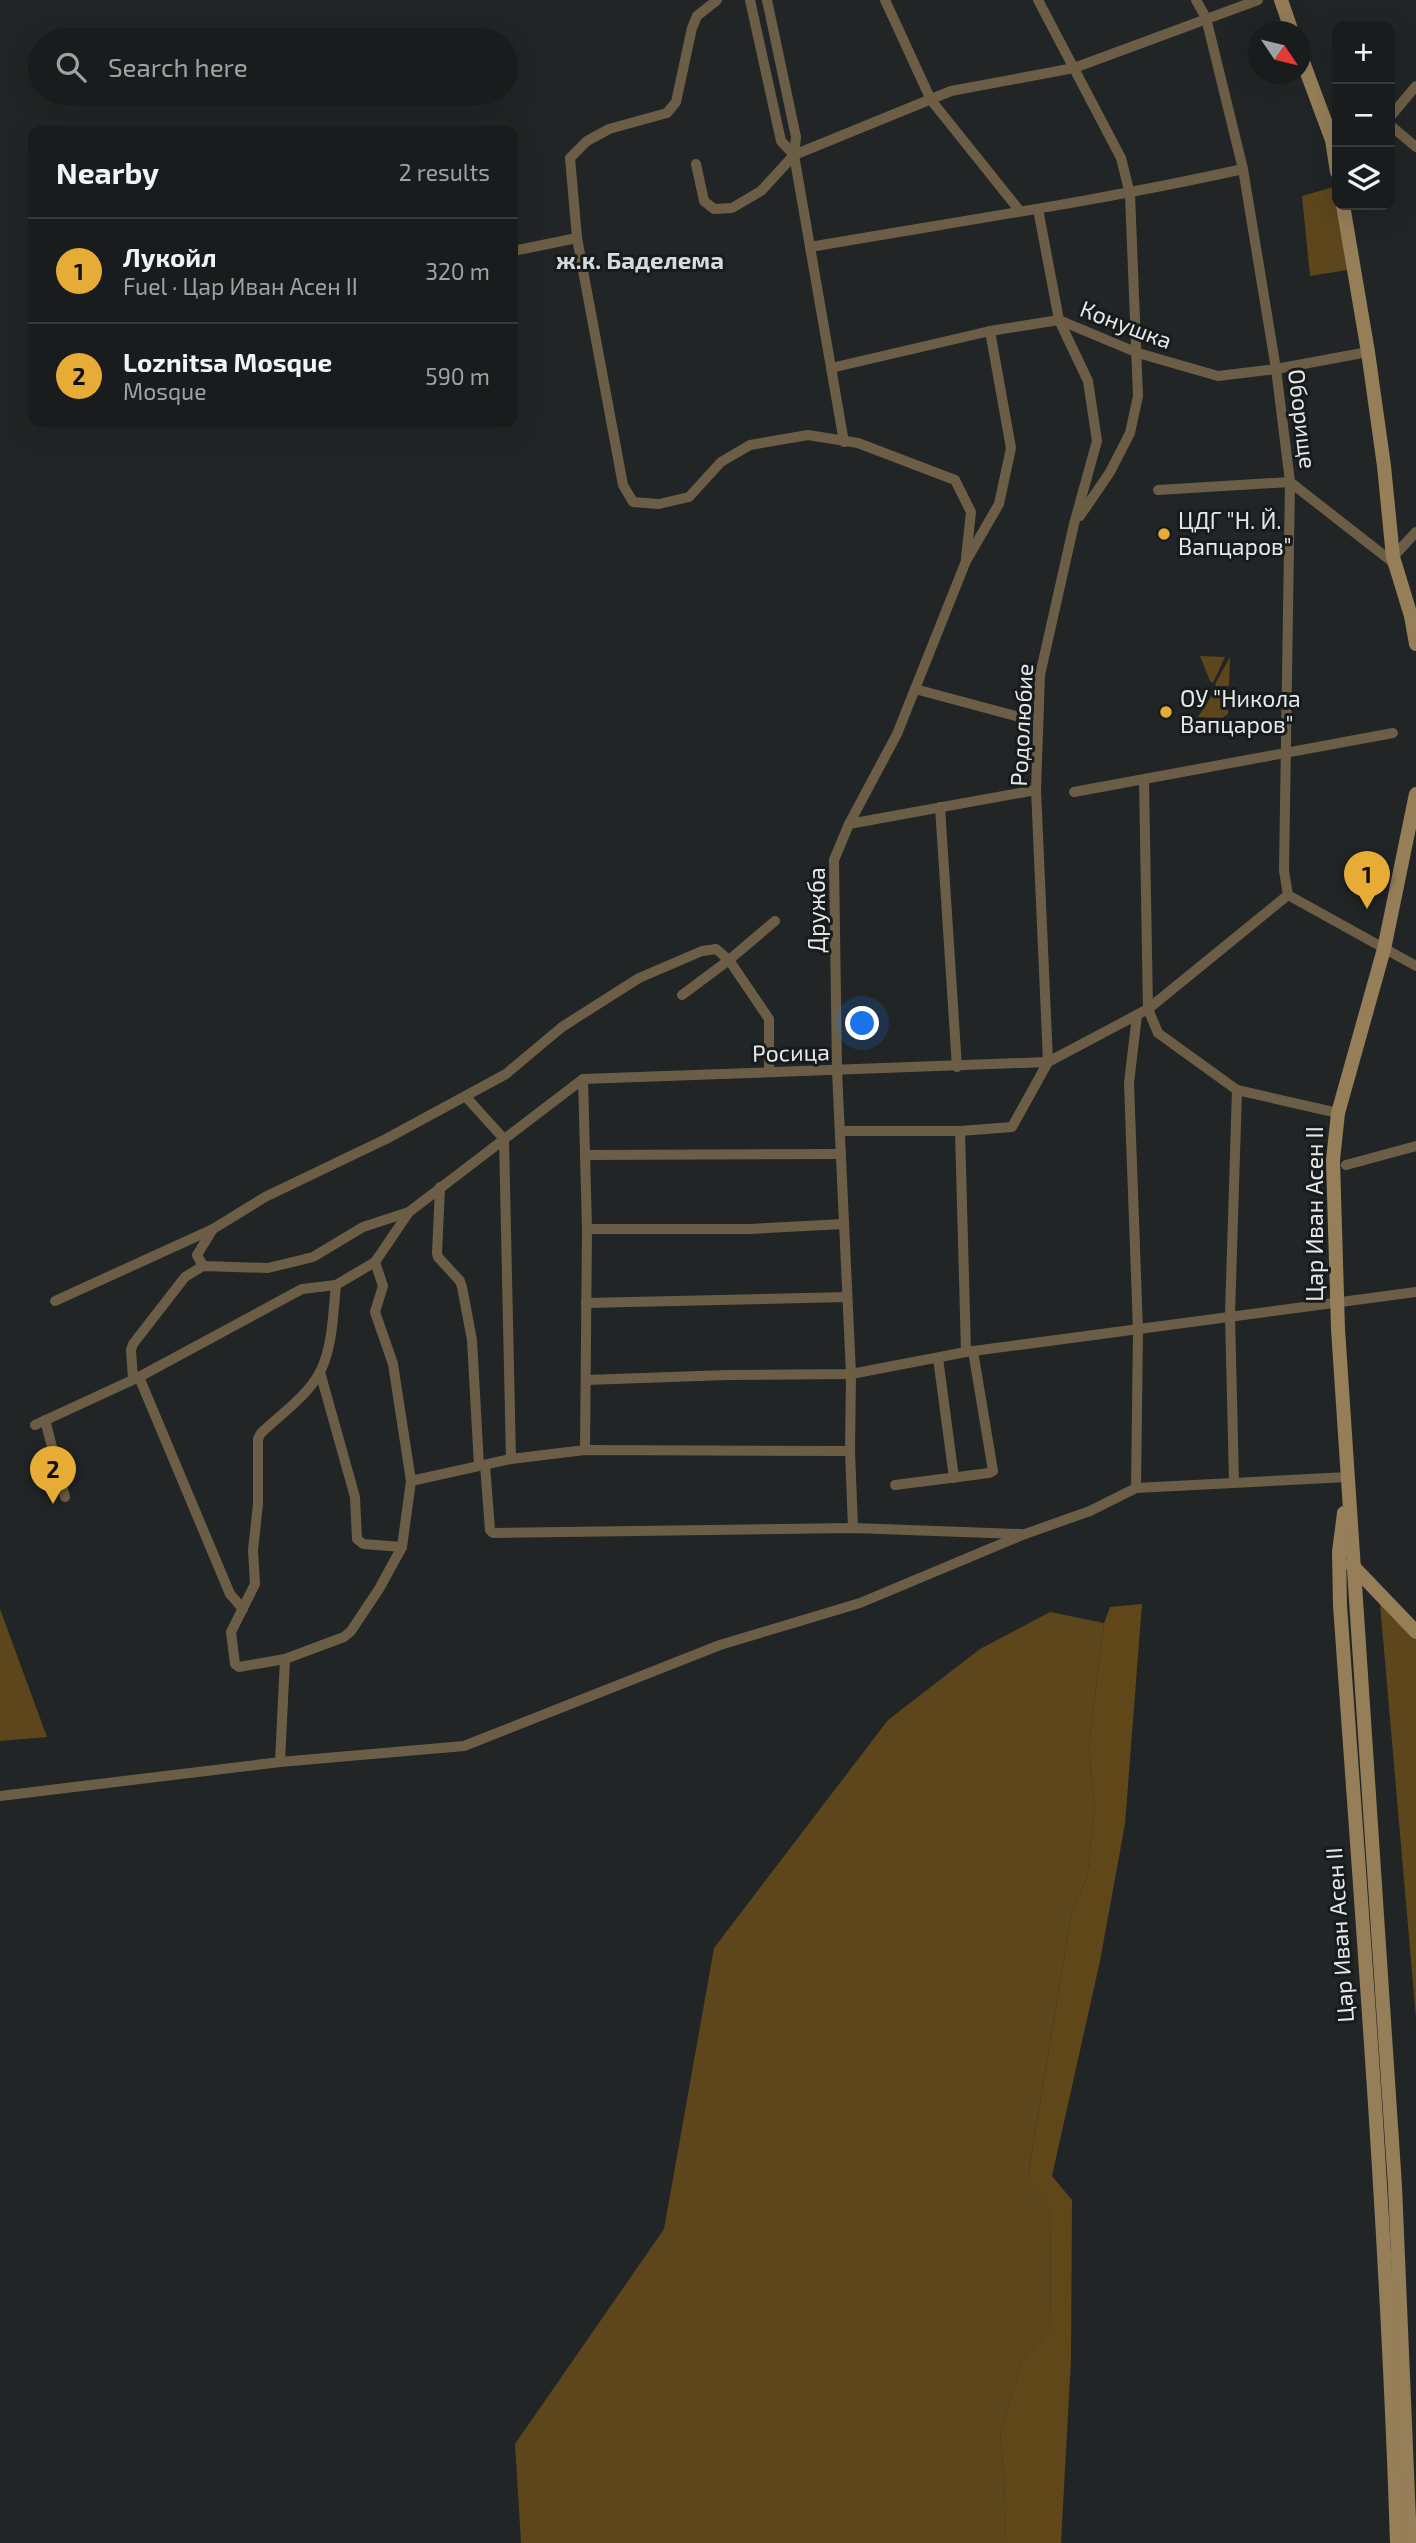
<!DOCTYPE html>
<html lang="en">
<head>
<meta charset="utf-8">
<style>
	:root { --surface:#191c1c; --page:#262929; --text:#f1f3f6; --muted:#9fa1a3; --line:#373a3b; --accent:#e7ac36 }
	body { margin:0; font-family:"Exo 2",sans-serif; background:var(--page); color:var(--text) }
	.controls { position:absolute; right:21px; top:21px; display:grid; overflow:hidden; border-radius:14px; box-shadow:0 7px 28px #0002 }
	.controls button { width:63px; height:63px; display:grid; place-items:center; padding:0; border:0; border-bottom:2px solid var(--line); background:var(--surface); color:var(--text); font:35px sans-serif }
	.compass { position:absolute; left:1248px; top:21px; width:63px; height:63px; border-radius:50%; background:var(--surface); box-shadow:0 7px 28px #0002; rotate:125deg }
	.you { position:absolute; left:863px; top:1024px; width:24px; height:24px; margin:-18px; border:5px solid #fff; border-radius:50%; background:#1a73e8; box-shadow:0 0 0 10px #1a73e833 }
	.badge { display:grid; place-items:center; width:46px; height:46px; border-radius:50%; background:var(--accent); color:#111; font-size:23px; font-weight:700 }
	.pin { position:absolute; translate:-50% -58px; filter:drop-shadow(0 2px 4px #0008) }
	.pin::after { content:''; position:absolute; top:37px; width:24px; height:21px; background:inherit; clip-path:polygon(0 0,100% 0,50% 100%) }
	.list { margin:0; padding:0; list-style:none }
	h2 { display:flex; justify-content:space-between; align-items:center; height:91px; margin:0; padding:0 28px; font-size:30px }
	h2 small { font-size:23px; font-weight:400; color:var(--muted) }
	.list li { display:grid; grid-template-columns:46px 1fr auto; gap:21px; align-items:center; box-sizing:border-box; height:105px; padding:0 28px; border-top:2px solid var(--line) }
	.list b { display:block; font-size:26px; white-space:nowrap }
	.list p { margin:0; font-size:23px; white-space:nowrap; color:var(--muted) }
	.list em { font-size:23px; font-style:normal; color:var(--muted) }
	.icon { flex:none; width:38px; height:38px; fill:none; stroke:currentColor; stroke-width:2; stroke-linecap:round; stroke-linejoin:round }
	.map { position:relative; flex:none; width:1416px; height:2543px; overflow:hidden }
	.search { position:absolute; background:var(--surface); box-shadow:0 7px 28px #0002; left:28px; top:28px; width:490px; height:77px; display:flex; align-items:center; gap:18px; box-sizing:border-box; padding:0 24px; border-radius:38px; color:var(--muted); font-size:26px }
	.panel { position:absolute; background:var(--surface); box-shadow:0 7px 28px #0002; left:28px; top:126px; width:490px; height:301px; border-radius:14px }
	.map>svg:first-child { display:block }
</style>
</head>
<body>
<div class="map">
<svg width="1416" height="2543" viewBox="0 0 1416 2543">
	<rect width="100%" height="100%" fill="#212525"/>
	<g fill="#5d461b">
		<polygon points="1337,186 1337,205 1354,269 1310,276 1302,196"/>
		<polygon points="1200,656 1225,657 1213,683 1210,681"/>
		<polygon points="1230,657 1229,686 1216,686 1215,684"/>
		<polygon points="1216,689 1228,690 1228,714 1222,718 1198,717"/>
		<polygon points="1379,1592 1416,1632 1416,2018"/>
		<polygon points="0,1609 47,1737 0,1741"/>
		<polygon points="1050,1612 1104,1623 1089,1747 1095,1808 1087,1878 1072,1910 1028,2175 1050,2211 1051,2327 1022,2360 1000,2435 1004,2471 1006,2543 521,2543 515,2444 664,2229 714,1948 888,1720 980,1649"/>
	</g>
	<polygon fill="#5f4719" points="1142,1604 1125,1824 1100,1961 1052,2176 1072,2200 1071,2360 1061,2543 1006,2543 1004,2471 1000,2435 1022,2360 1051,2327 1050,2211 1028,2176 1072,1910 1087,1878 1095,1808 1089,1747 1104,1623 1110,1607"/>
	<g fill="none" stroke-linecap="round" stroke-linejoin="round">
		<g stroke="#6c5e46" stroke-width="10">
			<polyline points="717,0 697,16 692,28 676,102 667,113 609,129 587,141 570,158 577,238 623,485 633,502 659,504 689,497 721,462 750,445 808,435 858,443 955,480 971,512 966,558"/>
			<polyline points="750,0 781,141 794,155"/>
			<polyline points="767,0 796,137 794,155 844,442"/>
			<polyline points="885,0 931,100 1019,210"/>
			<polyline points="1038,0 1121,158 1130,194 1138,396 1130,433 1110,472 1080,516"/>
			<polyline points="1196,0 1206,18 1243,169 1276,369 1290,482 1284,871 1288,895"/>
			<polyline points="1390,117 1416,86"/>
			<polyline points="1390,125 1416,147"/>
			<polyline points="696,164 704,201 714,209 732,208 761,191 794,155 951,91 1074,68 1258,0"/>
			<path d="M810,247C954,222 1099,201 1243,169"/>
			<polyline points="513,251 577,238"/>
			<polyline points="831,368 990,331 1059,320 1138,353 1218,376 1276,369 1368,352"/>
			<polyline points="1158,490 1290,482 1395,564"/>
			<polyline points="1393,557 1416,532"/>
			<polyline points="915,689 1038,722"/>
			<polyline points="1144,780 1148,1009 1158,1033 1237,1090 1338,1113"/>
			<polyline points="1074,792 1393,733"/>
			<polyline points="940,807 957,1067"/>
			<polyline points="849,824 1036,790"/>
			<polyline points="1288,895 1416,966"/>
			<polyline points="682,995 729,960 775,921"/>
			<polyline points="583,1079 587,1229 585,1450"/>
			<polyline points="466,1097 504,1139 511,1459"/>
			<polyline points="840,1131 960,1131 1012,1127 1048,1062 1036,790 1040,675 1074,524 1097,441 1088,381 1059,320 1038,209"/>
			<polyline points="960,1131 966,1352"/>
			<polyline points="586,1155 841,1154"/>
			<polyline points="1346,1165 1416,1146"/>
			<polyline points="440,1187 437,1253 438,1257 460,1281 462,1287 472,1340 479,1466"/>
			<polyline points="587,1229 750,1229 844,1224"/>
			<polyline points="203,1266 197,1255 213,1229 265,1197 386,1139 506,1074 562,1027 639,978 702,951 716,949 729,960 769,1019 769,1072"/>
			<path d="M336,1285C333,1313 333,1344 321,1370C309,1395 281,1414 261,1433L258,1439V1504L253,1550L255,1584L231,1632L235,1664L239,1667L285,1659L344,1637L351,1631L379,1589L402,1547L411,1481L393,1364L375,1312L383,1286L375,1262"/>
			<polyline points="55,1301 213,1229"/>
			<polyline points="586,1303 847,1297"/>
			<polyline points="938,1358 954,1478"/>
			<polyline points="320,1372 355,1497 357,1539 363,1544 402,1547"/>
			<polyline points="139,1377 230,1594 243,1609"/>
			<polyline points="133,1379 131,1350 133,1344 185,1277 203,1266 268,1268 313,1257 363,1227 409,1212"/>
			<polyline points="586,1380 728,1375 851,1374 966,1352 1416,1292"/>
			<polyline points="45,1420 65,1497"/>
			<polyline points="35,1425 139,1377 302,1289 336,1285 375,1262 409,1212 583,1079 1048,1062 1148,1009 1288,895"/>
			<polyline points="485,1465 490,1530 493,1533 853,1528 1021,1534"/>
			<polyline points="411,1481 511,1459 585,1450 850,1451"/>
			<polyline points="1234,1482 1230,1315 1237,1090"/>
			<polyline points="895,1485 989,1473 993,1471 973,1351"/>
			<polyline points="1136,1488 1138,1330 1129,1083 1137,1015"/>
			<polyline points="853,1528 850,1451 851,1374 837,1071 834,860 849,824 897,734 966,561 999,504 1011,448 990,331"/>
			<polyline points="280,1762 285,1659"/>
			<polyline points="0,1796 280,1762 464,1746 720,1645 860,1603 1025,1534 1090,1511 1136,1488 1348,1477"/>
		</g>
		<g stroke="#957e58" stroke-width="14">
			<polyline points="1281,0 1292,32"/>
			<polyline points="1300,54 1332,140 1337,172"/>
			<polyline points="1343,205 1368,352 1384,466 1393,557 1411,616 1416,644"/>
			<path d="M1344,1513L1339,1552L1340,1605C1362,1917 1387,2230 1397,2543"/>
			<polyline points="1352,1565 1416,1632"/>
			<polyline points="1410,2543 1395,2186 1338,1329 1333,1160 1338,1113 1384,949 1416,794"/>
		</g>
	</g>
	<g fill="#e7ac36" stroke="#171b1c" stroke-width="2.5">
		<circle cx="1164" cy="534" r="7"/>
		<circle cx="1166" cy="712" r="7"/>
	</g>
	<g text-anchor="middle" stroke-width="6" stroke-linejoin="round" paint-order="stroke">
		<g font-size="23" fill="#e5e8e9" stroke="#171b1c">
			<text transform="translate(1126 325) rotate(21)" y="8">Конушка</text>
			<text transform="translate(1302 419) rotate(83)" y="8">Оборище</text>
			<text transform="translate(1022 725) rotate(-87)" y="8">Родолюбие</text>
			<text transform="translate(817 910) rotate(-90)" y="8">Дружба</text>
			<text transform="translate(791 1053) rotate(-1)" y="8">Росица</text>
			<text transform="translate(1315 1214) rotate(-90)" y="8">Цар Иван Асен II</text>
			<text transform="translate(1340 1935) rotate(-94)" y="8">Цар Иван Асен II</text>
		</g>
		<g font-size="23" fill="#e5e8e9" stroke="#171b1c" text-anchor="start">
			<text x="1178" y="529">ЦДГ "Н. Й.<tspan x="1178" dy="26">Вапцаров"</tspan></text>
			<text x="1180" y="707">ОУ "Никола<tspan x="1180" dy="26">Вапцаров"</tspan></text>
		</g>
		<g font-size="24" font-weight="bold" fill="#d5dbdc" stroke="#171b1c">
			<text x="640" y="269">ж.к. Баделема</text>
		</g>
	</g>
</svg>
<div class="controls">
<button>+</button>
<button>−</button>
<button><svg class="icon" aria-label="layers" viewBox="0 0 24 24"><path d="M12 4l9 5-9 5-9-5zM3 14l9 5 9-5"/></svg></button>
</div>
<svg class="compass" viewBox="-18 -18 36 36"><path d="M0-13l5 13h-10z" fill="#e53935"/><path d="M0 13l5-13h-10z" fill="#9fa1a3"/></svg>
<div class="you"></div>
<div class="pin badge" style="left:1367px;top:909px">1</div>
<div class="pin badge" style="left:53px;top:1504px">2</div>
<div class="search"><svg class="icon" aria-label="search" viewBox="0 0 24 24"><circle cx="10" cy="10" r="6"/><path d="M15 15l6 6"/></svg>Search here</div>
<section class="panel">
<h2>Nearby<small>2 results</small></h2>
<ul class="list">
<li><span class="badge">1</span><div><b>Лукойл</b><p>Fuel · Цар Иван Асен II</p></div><em>320 m</em></li>
<li><span class="badge">2</span><div><b>Loznitsa Mosque</b><p>Mosque</p></div><em>590 m</em></li>
</ul>
</section>
</div>
</body>
</html>
